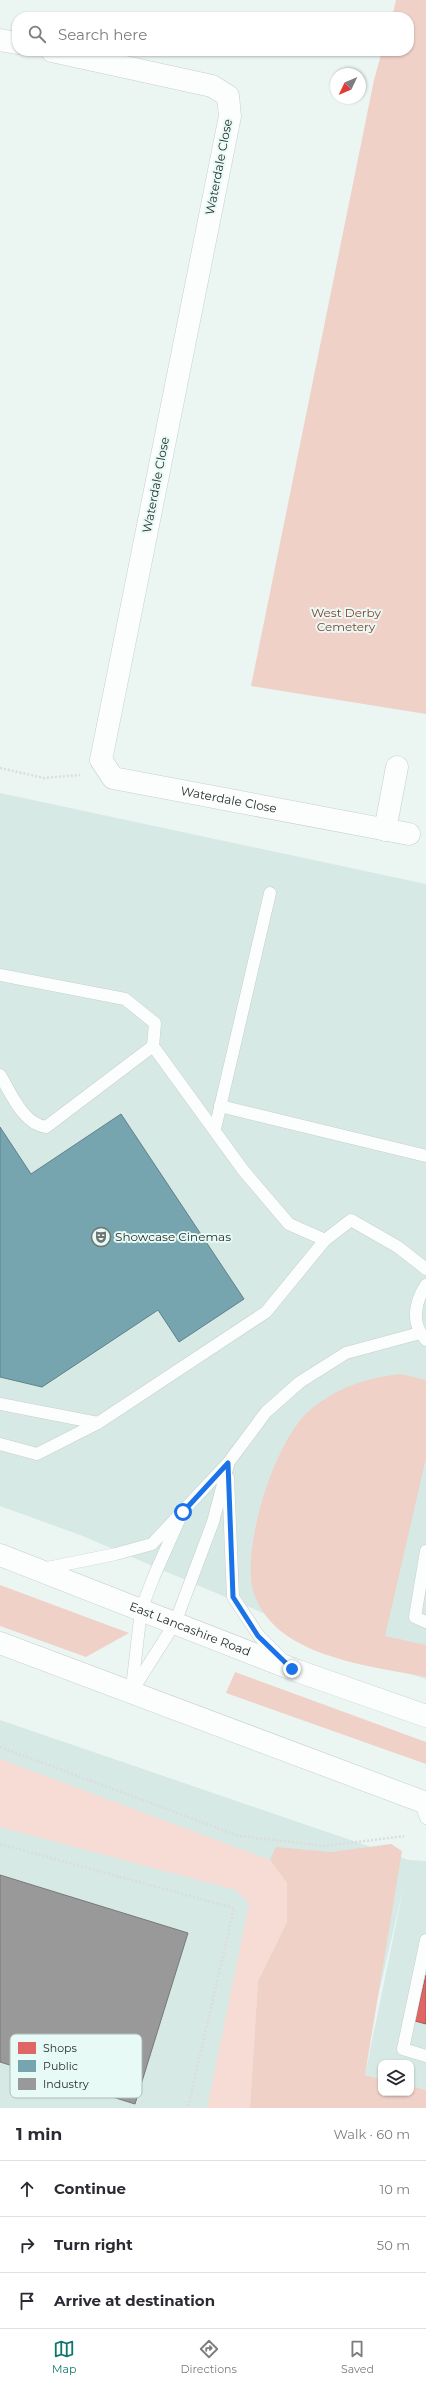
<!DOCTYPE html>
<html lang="en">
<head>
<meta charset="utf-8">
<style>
	:root { --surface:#fff; --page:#f2f2f3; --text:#2b2b33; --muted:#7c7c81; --line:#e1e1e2; --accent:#0f766e }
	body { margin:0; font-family:Montserrat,sans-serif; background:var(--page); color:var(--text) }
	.controls { position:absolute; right:12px; bottom:12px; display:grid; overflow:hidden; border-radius:8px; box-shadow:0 1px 3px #0004 }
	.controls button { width:36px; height:36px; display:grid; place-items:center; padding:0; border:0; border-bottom:1px solid var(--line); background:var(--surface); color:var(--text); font:20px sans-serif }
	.compass { position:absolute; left:330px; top:68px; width:36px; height:36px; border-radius:50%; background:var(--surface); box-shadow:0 1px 3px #0004; rotate:226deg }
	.stop { position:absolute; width:12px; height:12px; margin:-9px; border:3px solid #1a73e8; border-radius:50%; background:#fff }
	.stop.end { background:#1a73e8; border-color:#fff; box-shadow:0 1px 4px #0008 }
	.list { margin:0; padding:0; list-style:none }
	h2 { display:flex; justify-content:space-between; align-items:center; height:52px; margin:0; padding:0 16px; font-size:17px }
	h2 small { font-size:13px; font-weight:400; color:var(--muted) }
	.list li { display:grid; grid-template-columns:26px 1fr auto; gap:12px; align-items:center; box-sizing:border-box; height:56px; padding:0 16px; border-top:1px solid var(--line) }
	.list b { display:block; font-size:15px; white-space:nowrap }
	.list em { font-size:13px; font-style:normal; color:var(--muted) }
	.icon { flex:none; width:22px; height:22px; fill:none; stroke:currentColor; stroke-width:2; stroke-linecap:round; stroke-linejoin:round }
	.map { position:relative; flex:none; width:426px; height:2108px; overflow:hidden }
	.search { position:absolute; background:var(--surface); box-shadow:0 1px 3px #0004; left:12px; right:12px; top:12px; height:44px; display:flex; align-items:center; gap:10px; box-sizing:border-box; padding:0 14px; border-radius:16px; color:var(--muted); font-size:15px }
	.sheet { height:220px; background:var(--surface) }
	nav { display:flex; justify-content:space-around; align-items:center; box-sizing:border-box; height:56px; border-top:1px solid var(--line); background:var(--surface); font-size:11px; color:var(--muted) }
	nav a { display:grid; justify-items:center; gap:2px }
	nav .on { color:var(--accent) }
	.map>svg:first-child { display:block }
</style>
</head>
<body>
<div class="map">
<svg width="426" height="2108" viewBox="0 0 426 2108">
	<rect width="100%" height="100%" fill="#ebf6f3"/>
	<g fill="#d6e9e5">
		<polygon points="0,793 426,884 426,1679 392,1668 80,1535 0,1506"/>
		<polygon points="0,1720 409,1860 426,1861 426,2090 411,2086 411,2063 381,2063 381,2079 365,2075 404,1885 352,2108 0,2108"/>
	</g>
	<g fill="#efd1c8">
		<polygon points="396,0 426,0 426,714 251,686 374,80 382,51 409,51 409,17 392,17"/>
		<path d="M401,1374L426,1380V1458L385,1636L426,1645V1677C379,1668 305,1659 272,1623C263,1613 254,1599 252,1586C244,1540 275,1440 310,1410C338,1387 366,1378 401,1374Z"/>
		<polygon points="0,1585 129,1633 86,1657 0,1626"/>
		<polygon points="235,1672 426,1742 426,1764 226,1693"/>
		<polygon points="391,1844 402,1851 365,2075 381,2079 381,2093 411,2093 411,2086 426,2090 426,2108 250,2108 258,1981 287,1922 287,1883 270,1860 276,1847 331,1852"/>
	</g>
	<polygon fill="#f6dcd4" points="0,1759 270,1860 287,1883 287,1922 258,1981 250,2108 207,2108 249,1904 236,1890 0,1827"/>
	<polygon fill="#e06666" stroke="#a95655" points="426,1975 426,2024 415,2021"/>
	<polygon fill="#76a5af" stroke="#5f8288" points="121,1114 244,1299 179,1342 158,1310 42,1387 0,1377 0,1127 31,1174"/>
	<polygon fill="#999" stroke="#777979" points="0,1875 188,1933 135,2104 0,2062"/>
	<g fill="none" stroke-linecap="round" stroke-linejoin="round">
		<defs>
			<g id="service">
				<polyline points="0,975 125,999 155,1023 153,1046 243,1170 289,1224 325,1240"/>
				<path d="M0,1075C11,1093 23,1124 46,1127L153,1046"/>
				<polyline points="220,1106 426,1156"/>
				<polyline points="215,1129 270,893"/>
				<path d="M426,1285C414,1303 411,1324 426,1340"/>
				<polyline points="0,1404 98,1423"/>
				<polyline points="0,1444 37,1454 98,1423 266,1312 325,1240 351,1220 398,1247 426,1269"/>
				<polyline points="228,1478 233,1597 259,1636 283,1660"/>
				<polyline points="426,1551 415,1617 426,1622"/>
				<polyline points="42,1569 116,1554 152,1544 228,1463 266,1412 300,1382 346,1353 420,1333"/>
				<polyline points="132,1688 141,1610 154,1576 179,1520"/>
				<polyline points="132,1691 175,1623 213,1522 228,1465"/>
				<polyline points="420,1802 426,1818"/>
				<polyline points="426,1940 403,2049 426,2056"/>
			</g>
			<g id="minor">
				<polyline points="0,40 17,43"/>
				<path id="s1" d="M52,51L212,86L228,96L230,116L101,760L113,778L409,834"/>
				<polyline points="385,830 397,767"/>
			</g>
			<g id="trunk">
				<path id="s2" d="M0,1555L292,1669L426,1716"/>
				<polyline points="0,1643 426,1803"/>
			</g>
		</defs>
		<use href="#service" stroke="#c7cfcd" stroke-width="13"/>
		<use href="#minor" stroke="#c7cfcd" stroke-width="23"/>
		<use href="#trunk" stroke="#c7cfcd" stroke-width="23"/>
		<g stroke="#dbdddd" stroke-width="2.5" stroke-dasharray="2 2" stroke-linecap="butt">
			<polyline points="0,768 44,778 80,775"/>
			<polyline points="0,1747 239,1836 326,1846 404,1836"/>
			<polyline points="0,1844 234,1908 188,2108"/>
		</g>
		<use href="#service" stroke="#fcfefd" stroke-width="12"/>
		<use href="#minor" stroke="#fcfefd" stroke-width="22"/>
		<use href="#trunk" stroke="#fcfefd" stroke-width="22"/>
	</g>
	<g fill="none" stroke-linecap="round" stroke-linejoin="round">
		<polyline stroke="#1a73e8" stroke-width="5" points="183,1512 228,1463 233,1597 258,1636 292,1669"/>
	</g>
	<defs>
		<symbol id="theatre-ring" viewBox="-11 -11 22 22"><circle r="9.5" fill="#e7faf6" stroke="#6c7572" stroke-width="1.5"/><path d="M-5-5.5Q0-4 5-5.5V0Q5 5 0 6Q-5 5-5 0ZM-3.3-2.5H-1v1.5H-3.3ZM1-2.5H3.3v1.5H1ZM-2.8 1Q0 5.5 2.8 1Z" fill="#6c7572"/></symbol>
	</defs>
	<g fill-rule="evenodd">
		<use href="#theatre-ring" x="90" y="1226" width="22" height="22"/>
	</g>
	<g text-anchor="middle" stroke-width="4" stroke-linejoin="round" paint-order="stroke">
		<g font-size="12" fill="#282f2d" stroke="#e7faf6">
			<text transform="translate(219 167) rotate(-79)" y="4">Waterdale Close</text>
			<text transform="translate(156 485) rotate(-79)" y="4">Waterdale Close</text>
			<text dy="4" stroke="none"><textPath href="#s1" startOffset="999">Waterdale Close</textPath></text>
			<text dy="4" stroke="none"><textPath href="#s2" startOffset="204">East Lancashire Road</textPath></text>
		</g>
		<g font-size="12" fill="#8b3b2a" stroke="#e7faf6">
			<text x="346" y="617">West Derby<tspan x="346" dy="14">Cemetery</tspan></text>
		</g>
		<g font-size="12" fill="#282f2d" stroke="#e7faf6" text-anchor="start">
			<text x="115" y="1241">Showcase Cinemas</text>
		</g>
	</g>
	<rect x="10" y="2034" width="132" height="64" rx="6" fill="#e7faf6" stroke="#aebdba" stroke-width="1"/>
	<rect x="18" y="2042" width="18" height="12" fill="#e06666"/>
	<rect x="18" y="2060" width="18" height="12" fill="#76a5af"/>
	<rect x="18" y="2078" width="18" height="12" fill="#999"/>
	<g font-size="11" fill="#282f2d">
		<text x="43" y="2052">Shops</text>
		<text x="43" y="2070">Public</text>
		<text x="43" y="2088">Industry</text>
	</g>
</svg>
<div class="controls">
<button><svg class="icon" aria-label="layers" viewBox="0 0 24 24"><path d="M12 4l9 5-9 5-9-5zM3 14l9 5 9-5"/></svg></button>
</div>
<svg class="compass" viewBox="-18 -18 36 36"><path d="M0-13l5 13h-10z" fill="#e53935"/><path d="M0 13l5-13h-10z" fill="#7c7c81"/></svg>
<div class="stop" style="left:183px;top:1512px"></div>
<div class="stop end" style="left:292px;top:1669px"></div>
<div class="search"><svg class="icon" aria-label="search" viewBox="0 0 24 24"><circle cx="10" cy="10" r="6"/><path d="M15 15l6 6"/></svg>Search here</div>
</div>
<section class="sheet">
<h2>1 min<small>Walk · 60 m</small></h2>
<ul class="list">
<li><svg class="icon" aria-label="ahead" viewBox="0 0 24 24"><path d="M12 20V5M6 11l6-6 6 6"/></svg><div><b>Continue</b></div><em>10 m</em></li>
<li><svg class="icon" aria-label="right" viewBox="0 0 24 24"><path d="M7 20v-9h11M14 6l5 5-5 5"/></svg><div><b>Turn right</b></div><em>50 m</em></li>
<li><svg class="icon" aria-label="arrive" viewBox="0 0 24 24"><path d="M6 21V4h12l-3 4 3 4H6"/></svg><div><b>Arrive at destination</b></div></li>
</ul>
</section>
<nav>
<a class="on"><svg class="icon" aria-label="map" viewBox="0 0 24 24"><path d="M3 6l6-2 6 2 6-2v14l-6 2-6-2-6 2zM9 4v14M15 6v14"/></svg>Map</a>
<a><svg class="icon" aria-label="directions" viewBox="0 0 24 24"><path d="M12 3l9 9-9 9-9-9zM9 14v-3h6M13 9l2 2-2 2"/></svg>Directions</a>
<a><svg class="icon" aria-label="saved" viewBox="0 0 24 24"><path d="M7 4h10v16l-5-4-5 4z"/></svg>Saved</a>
</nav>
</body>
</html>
